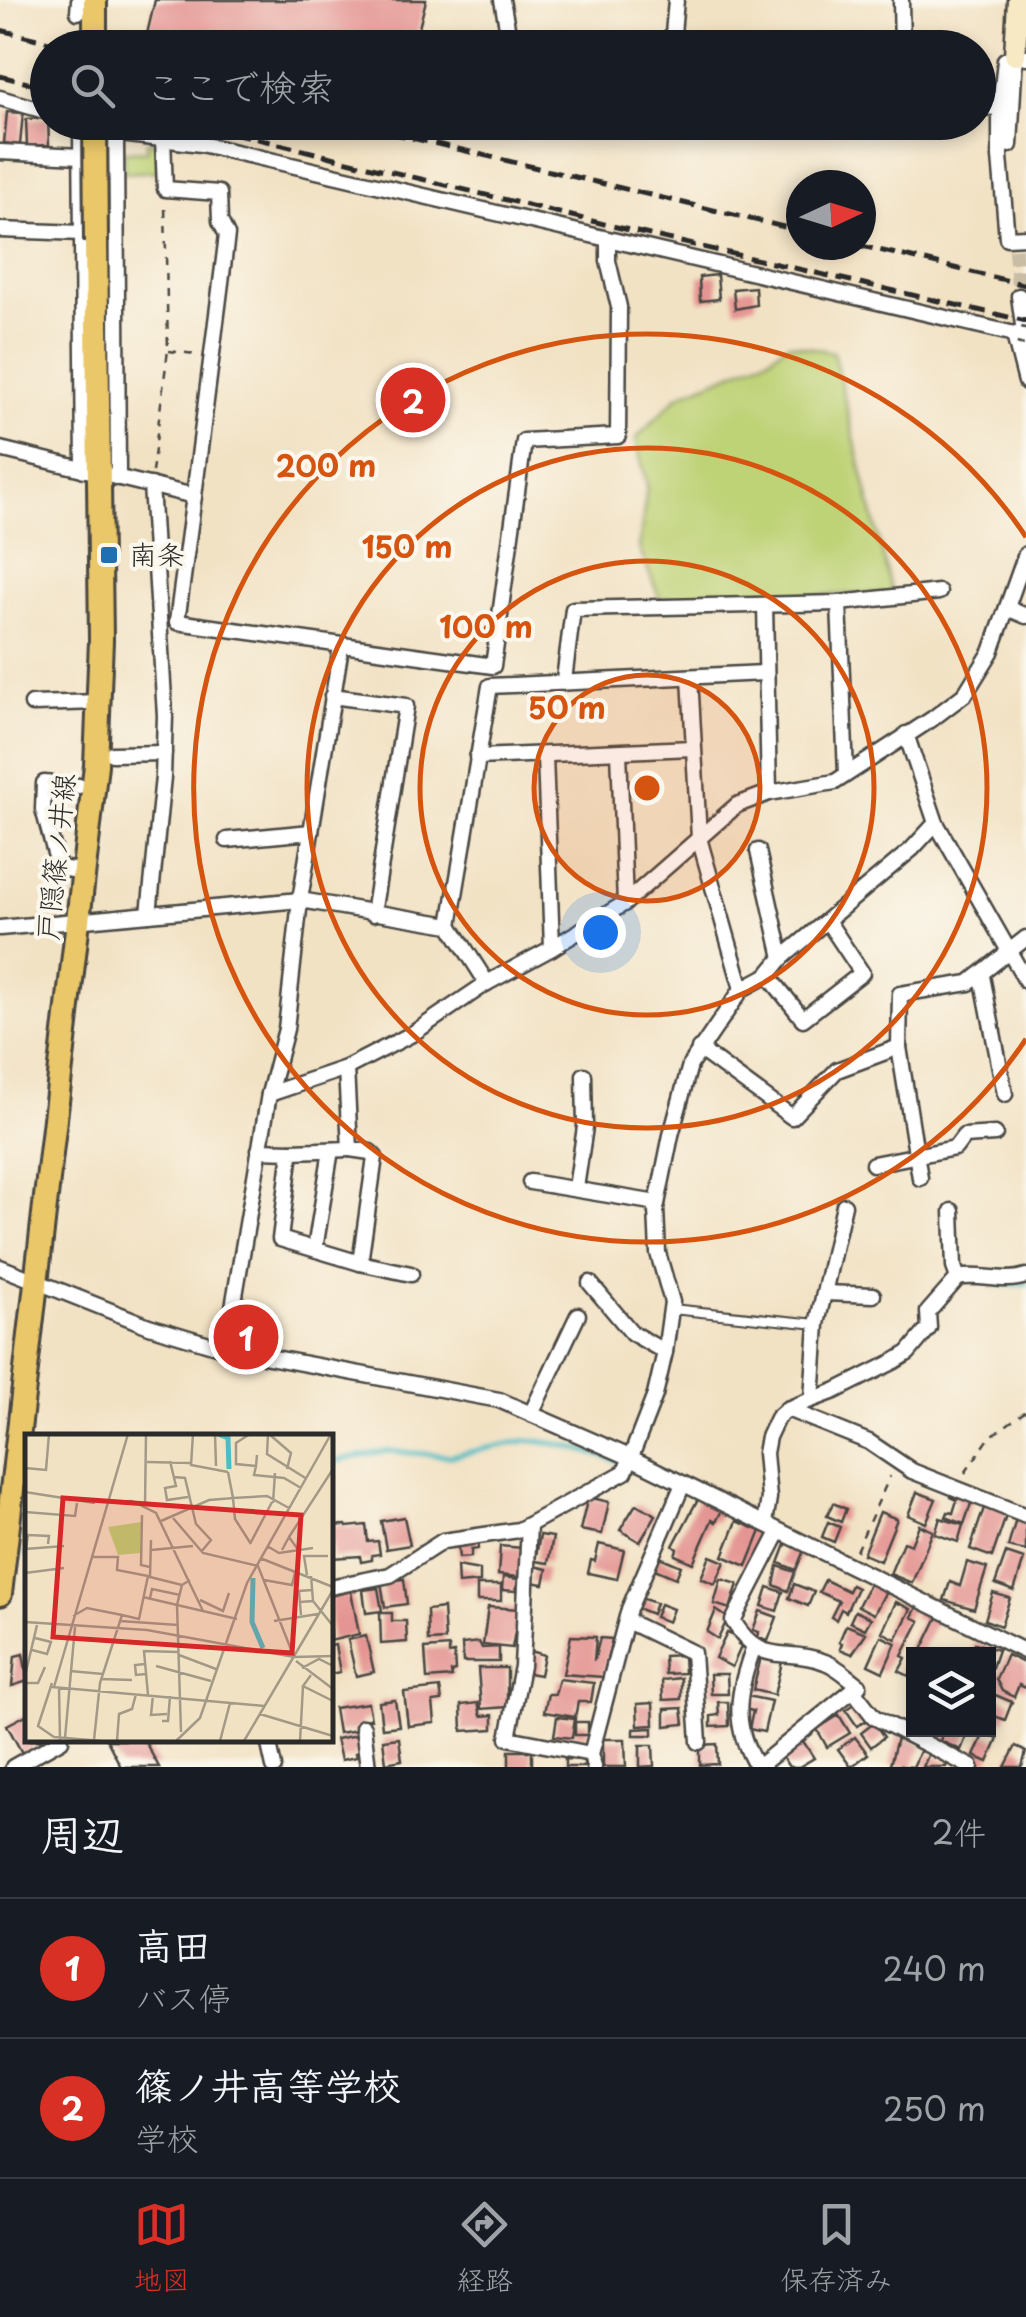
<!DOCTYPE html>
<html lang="ja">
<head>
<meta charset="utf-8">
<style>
	:root { --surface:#171b24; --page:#20242c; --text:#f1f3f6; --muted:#9ea1a6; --line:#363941; --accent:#d93025 }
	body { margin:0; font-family:"Playpen Sans","Klee One",sans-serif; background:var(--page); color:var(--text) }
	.controls { position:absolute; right:30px; bottom:30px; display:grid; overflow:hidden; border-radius:0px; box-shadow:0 5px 15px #0003 }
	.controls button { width:90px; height:90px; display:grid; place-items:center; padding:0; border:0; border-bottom:2px solid var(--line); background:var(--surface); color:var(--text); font:50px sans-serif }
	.compass { position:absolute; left:786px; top:170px; width:90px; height:90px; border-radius:50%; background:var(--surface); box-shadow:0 5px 15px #0003; rotate:86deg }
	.you { position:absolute; left:600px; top:932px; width:35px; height:35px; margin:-25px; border:8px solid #fff; border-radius:50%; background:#1a73e8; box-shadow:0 0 0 15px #1a73e833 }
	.badge { display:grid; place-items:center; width:65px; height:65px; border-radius:50%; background:var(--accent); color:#fff; font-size:32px; font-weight:700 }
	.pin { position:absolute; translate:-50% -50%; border:5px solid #fff; box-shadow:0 2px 10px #0006 }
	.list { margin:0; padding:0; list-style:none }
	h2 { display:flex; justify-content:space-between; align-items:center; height:130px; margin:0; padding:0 40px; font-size:42px }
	h2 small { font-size:32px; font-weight:400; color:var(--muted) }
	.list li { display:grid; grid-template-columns:65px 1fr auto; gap:30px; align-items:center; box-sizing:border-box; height:140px; padding:0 40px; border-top:2px solid var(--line) }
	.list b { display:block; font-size:38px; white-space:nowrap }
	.list p { margin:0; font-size:32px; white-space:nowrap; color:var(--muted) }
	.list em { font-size:32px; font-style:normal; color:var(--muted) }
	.icon { flex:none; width:55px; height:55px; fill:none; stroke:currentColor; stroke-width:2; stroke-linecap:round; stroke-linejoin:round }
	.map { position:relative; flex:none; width:1026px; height:1767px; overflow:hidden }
	.search { position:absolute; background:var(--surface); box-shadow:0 5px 15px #0003; left:30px; right:30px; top:30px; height:110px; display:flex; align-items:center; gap:25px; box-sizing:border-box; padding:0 35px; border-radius:55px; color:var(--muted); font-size:38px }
	.sheet { height:410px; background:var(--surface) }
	nav { display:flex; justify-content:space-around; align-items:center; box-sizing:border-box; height:140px; border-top:2px solid var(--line); background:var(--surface); font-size:28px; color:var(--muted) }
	nav a { display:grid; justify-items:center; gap:5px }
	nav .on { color:var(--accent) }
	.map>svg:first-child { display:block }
</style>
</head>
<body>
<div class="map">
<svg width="1026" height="1767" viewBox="0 0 1026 1767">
	<rect width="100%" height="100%" fill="#fbf7ec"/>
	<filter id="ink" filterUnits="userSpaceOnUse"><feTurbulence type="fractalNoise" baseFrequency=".01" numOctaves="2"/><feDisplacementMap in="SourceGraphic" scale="20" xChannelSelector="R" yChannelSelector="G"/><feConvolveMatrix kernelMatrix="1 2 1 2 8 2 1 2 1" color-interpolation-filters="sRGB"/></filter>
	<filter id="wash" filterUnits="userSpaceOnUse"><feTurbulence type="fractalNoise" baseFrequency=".0048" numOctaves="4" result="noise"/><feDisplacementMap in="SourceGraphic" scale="40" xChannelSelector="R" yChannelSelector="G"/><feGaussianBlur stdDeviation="2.25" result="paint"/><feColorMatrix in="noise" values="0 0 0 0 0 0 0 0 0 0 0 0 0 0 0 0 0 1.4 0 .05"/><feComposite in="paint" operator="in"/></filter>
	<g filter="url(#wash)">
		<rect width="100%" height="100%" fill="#f2e2c4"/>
		<g fill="#bed276" stroke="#747e50" stroke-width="2.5">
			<polygon points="147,142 154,142 159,147 160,171 124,173 123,152 147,151"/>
			<polygon points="788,343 833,352 892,593 660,599 639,548 647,486 636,439 679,395 770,357"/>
		</g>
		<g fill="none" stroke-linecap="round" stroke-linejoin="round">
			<g stroke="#4ebcc4" stroke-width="5">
				<polyline points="994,1285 1026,1284"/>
				<polyline points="330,1462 388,1451 450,1456 528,1440 564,1445 619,1461"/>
				<polyline points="26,1555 28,1554"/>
			</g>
		</g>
		<g id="blocks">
			<g fill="#e49492">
				<polygon points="155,0 426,0 414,48 203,48 147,34"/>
				<polygon points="7,112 23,113 20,145 4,143"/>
				<polygon points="48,118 49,145 27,146 26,119"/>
				<polygon points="717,275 719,299 700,301 699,277"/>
				<polygon points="755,287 756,305 735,309 733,289"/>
				<polygon points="954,1488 974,1495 964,1524 946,1517 948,1512 953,1513 957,1500 951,1497"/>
				<polygon points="917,1492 936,1499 926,1523 908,1515"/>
				<polygon points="588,1497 609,1502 602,1534 580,1530"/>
				<polygon points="699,1497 722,1510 716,1522 712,1520 693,1563 675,1555 677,1549 673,1546"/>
				<polygon points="986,1502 1008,1510 992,1557 970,1549"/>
				<polygon points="833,1503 846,1509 841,1522 827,1516"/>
				<polygon points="636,1504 656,1515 640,1542 620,1530"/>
				<polygon points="880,1512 897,1519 880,1561 863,1554"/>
				<polygon points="404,1517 410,1545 386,1549 381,1521"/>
				<polygon points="940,1518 963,1525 958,1542 935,1534"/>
				<polygon points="1016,1519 1026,1520 1026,1551 1008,1547"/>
				<polygon points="737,1521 761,1531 747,1566 723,1556"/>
				<polygon points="828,1522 840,1527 834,1542 822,1537"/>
				<polygon points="346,1525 347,1527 366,1525 368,1542 378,1541 380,1554 372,1555 372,1560 361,1562 360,1556 333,1558 330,1526"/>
				<polygon points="919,1525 933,1531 912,1583 890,1574 903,1542 911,1545"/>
				<polygon points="540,1535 553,1537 548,1563 535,1561"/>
				<polygon points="477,1539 478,1549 471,1550 471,1557 459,1558 457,1541"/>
				<polygon points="787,1542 804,1550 796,1570 779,1563"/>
				<polygon points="599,1544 624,1550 617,1579 588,1573 591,1560 595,1561"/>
				<polygon points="500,1546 522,1548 520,1577 498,1575"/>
				<polygon points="1006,1553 1024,1559 1014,1591 995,1584"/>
				<polygon points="655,1555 681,1566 676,1578 650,1567"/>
				<polygon points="710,1556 725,1562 715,1584 701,1578"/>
				<polygon points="967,1562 987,1568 974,1609 944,1600 950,1582 960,1586"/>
				<polygon points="457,1566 480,1570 480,1582 458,1584"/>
				<polygon points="534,1566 547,1569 544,1584 530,1582"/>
				<polygon points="778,1566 795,1572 788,1591 774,1585"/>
				<polygon points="503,1577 518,1579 516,1591 502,1590"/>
				<polygon points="404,1579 407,1604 385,1607 381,1582"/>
				<polygon points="721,1579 738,1584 730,1609 714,1604"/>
				<polygon points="825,1580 848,1591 851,1585 857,1588 846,1612 841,1609 836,1620 831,1617 839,1601 819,1592"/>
				<polygon points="870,1583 886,1591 874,1614 858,1606"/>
				<polygon points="794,1584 814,1592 808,1606 789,1598"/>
				<rect x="477" y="1585" width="24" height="16"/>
				<polygon points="768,1587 783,1592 777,1611 762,1606"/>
				<polygon points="378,1588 382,1611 366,1613 363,1590"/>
				<polygon points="351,1591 359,1634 330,1641 330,1596"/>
				<polygon points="993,1593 1010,1598 1001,1626 985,1620"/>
				<polygon points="640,1598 656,1603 652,1614 637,1608"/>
				<polygon points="896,1602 911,1609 896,1639 882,1632"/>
				<polygon points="660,1604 673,1609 668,1622 655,1617"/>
				<polygon points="488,1607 519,1609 512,1648 483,1645"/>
				<polygon points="917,1607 938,1617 920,1654 914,1654 914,1667 909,1676 899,1671 906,1658 902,1656 920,1621 912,1617"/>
				<polygon points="443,1608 445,1640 428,1641 427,1610"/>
				<polygon points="716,1610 728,1618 718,1639 707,1632"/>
				<polygon points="760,1611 777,1617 768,1641 758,1638 759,1632 753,1630"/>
				<polygon points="855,1611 871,1618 865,1629 850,1622"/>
				<polygon points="380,1613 392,1613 392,1621 406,1621 407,1642 381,1644"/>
				<polygon points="846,1625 866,1633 852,1654 840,1649 842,1643 839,1642"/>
				<polygon points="727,1633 740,1639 738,1645 741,1647 732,1667 715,1658"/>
				<polygon points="366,1636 374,1672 356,1676 348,1640"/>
				<polygon points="571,1636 596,1637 594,1661 600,1638 612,1639 603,1677 563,1674"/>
				<polygon points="881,1636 896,1643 883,1672 868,1665"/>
				<polygon points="479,1642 482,1648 499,1647 499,1662 463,1662 462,1644"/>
				<polygon points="975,1643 998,1650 989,1676 988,1654 971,1654"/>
				<polygon points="335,1645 340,1672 330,1674 330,1646"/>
				<polygon points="449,1647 449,1654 454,1653 455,1671 451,1672 452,1677 427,1679 425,1649"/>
				<polygon points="526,1650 544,1655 540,1675 523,1672"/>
				<polygon points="23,1654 28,1681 12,1686 15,1656"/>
				<polygon points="683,1655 684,1673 665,1674 664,1656"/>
				<polygon points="1007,1655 1026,1664 1026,1688 1019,1685 1014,1697 1002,1691 996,1679"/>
				<polygon points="761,1657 782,1662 774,1695 753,1690"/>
				<polygon points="478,1668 507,1668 507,1707 481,1709"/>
				<polygon points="710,1674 727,1674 728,1694 711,1694"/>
				<polygon points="681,1678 681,1699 663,1700 662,1680"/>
				<polygon points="559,1679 594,1683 591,1702 578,1702 575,1717 544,1712 548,1694 555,1694"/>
				<polygon points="440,1688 442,1701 433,1702 435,1723 408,1726 404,1692"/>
				<polygon points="993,1694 1012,1702 1005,1720 989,1714"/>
				<polygon points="747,1696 771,1701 764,1732 749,1729 753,1711 744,1709"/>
				<polygon points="395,1700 399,1726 382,1728 379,1702"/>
				<polygon points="718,1702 728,1702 729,1726 711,1727 711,1716 719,1715"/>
				<polygon points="368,1703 371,1719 364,1720 357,1730 338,1733 334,1708"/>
				<polygon points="478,1703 481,1716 493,1715 493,1729 462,1731 461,1705"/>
				<polygon points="653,1703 654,1725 638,1726 637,1704"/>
				<polygon points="856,1703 867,1720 857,1726 846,1710"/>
				<polygon points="682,1708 684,1724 665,1726 665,1709"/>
				<polygon points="28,1714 28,1740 48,1740 22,1753 7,1725"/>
				<polygon points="839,1715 850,1733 827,1747 817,1729"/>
				<polygon points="557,1717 575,1719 572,1738 554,1736"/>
				<rect x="575" y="1722" width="13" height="13"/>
				<polygon points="874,1723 884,1737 871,1747 861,1733"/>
				<polygon points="653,1728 653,1735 634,1735 634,1729"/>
				<polygon points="944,1730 969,1730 961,1750 940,1741"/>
				<polygon points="984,1733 998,1739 988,1762 974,1756"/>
				<polygon points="898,1734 923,1745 913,1767 890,1765"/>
				<polygon points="357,1735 361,1752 355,1753 356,1757 341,1760 336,1739"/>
				<polygon points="855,1737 868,1754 851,1767 838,1749"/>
				<polygon points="399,1738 402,1760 386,1763 383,1740"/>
				<polygon points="603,1739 625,1739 626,1767 603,1767"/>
				<polygon points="107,1740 144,1740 159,1767 121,1767"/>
				<polygon points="803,1741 814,1758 799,1767 789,1767 781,1755"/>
				<polygon points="717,1744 718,1764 700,1765 700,1745"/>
				<polygon points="640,1745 653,1745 654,1766 640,1767"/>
				<polygon points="1016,1746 1026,1752 1022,1767 1005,1767"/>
				<rect x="509" y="1751" width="23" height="16"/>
				<polygon points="929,1753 948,1762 946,1767 923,1767"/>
				<polygon points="565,1759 584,1760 584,1767 565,1767"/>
			</g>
		</g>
	</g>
	<g filter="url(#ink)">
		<use href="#blocks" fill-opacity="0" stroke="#494642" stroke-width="2.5"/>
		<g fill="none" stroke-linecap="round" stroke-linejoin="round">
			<polyline stroke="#cabda5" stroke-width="14" stroke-dasharray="14 7" stroke-linecap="butt" points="1013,228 1019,296"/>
			<defs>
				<polyline id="lane" points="672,1309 817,1324"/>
				<g id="street">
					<polyline points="502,0 511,48"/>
					<polyline points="901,0 902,48"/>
					<polyline points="78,12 79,0"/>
					<polyline points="673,34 676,0"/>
					<polyline points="822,48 823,44 901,43"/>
					<polyline points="1026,57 1015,55 1005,60 1000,108 1000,157 1007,238 1026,237"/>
					<polyline points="0,98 48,112"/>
					<polyline points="978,107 1000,108"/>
					<polyline points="69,122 81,129 201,144 1019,335"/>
					<polyline points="81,129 84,470"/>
					<polyline points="116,133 118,478"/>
					<polyline points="163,139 165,189 219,193 220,221 227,235 194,496"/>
					<polyline points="1010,145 1015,55"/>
					<polyline points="0,152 81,156"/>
					<polyline points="0,230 82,233"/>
					<polyline points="1019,296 1026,347"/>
					<polyline points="1015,339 1026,382"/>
					<polyline points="0,449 194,496 177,622 493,666 524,441 618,436 619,307 608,261 608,242"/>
					<polyline points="839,603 846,774"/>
					<polyline points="765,605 769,793"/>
					<polyline points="1007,608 1026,616"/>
					<polyline points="690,677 699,838 742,989"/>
					<polyline points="564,680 573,609 839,603 939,592"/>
					<polyline points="332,696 406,706 373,914"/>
					<polyline points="32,704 100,702"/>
					<polyline points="906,734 936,823 1026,981"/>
					<polyline points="619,752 625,903"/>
					<polyline points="112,754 164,753"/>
					<polyline points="545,756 552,948"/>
					<polyline points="477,757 693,748"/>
					<polyline points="79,786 44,783 43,809 59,868 85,872"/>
					<polyline points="227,840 311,832"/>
					<polyline points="758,851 782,958"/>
					<polyline points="149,914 163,777 165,716 151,485"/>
					<polyline points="450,925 490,686 764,673"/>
					<polyline points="0,928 300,900 450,925 487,983"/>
					<polyline points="768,975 803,1019 862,973 828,922"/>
					<polyline points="982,976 1005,1094"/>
					<polyline points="699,1049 792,1117 837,1070 899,1047"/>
					<polyline points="346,1068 350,1149 291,1151 280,1239 360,1263 411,1274"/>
					<polyline points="269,1094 346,1068 412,1034 487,983 552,948 625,903 737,805 769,793 835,782 932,719 965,694 991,652 1026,554"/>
					<polyline points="350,1149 370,1152 375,1157 360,1263"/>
					<polyline points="259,1150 291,1151"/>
					<polyline points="873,1164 955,1148 964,1136 995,1134"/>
					<polyline points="920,1178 899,1047 900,994 969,983 1026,938"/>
					<polyline points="530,1182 657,1203"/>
					<polyline points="576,1188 585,1127 584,1075"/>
					<polyline points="952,1211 954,1267 958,1278"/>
					<polyline points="315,1249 331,1150"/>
					<polyline points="0,1267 149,1326 226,1349 499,1400 625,1455 1026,1652"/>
					<polyline points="590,1283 632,1333 665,1352"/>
					<polyline points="826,1293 873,1295"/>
					<polyline points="226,1349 269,1094 286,1029 300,900 341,647"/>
					<polyline points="812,1399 817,1324 844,1205"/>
					<polyline points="787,1409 869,1442 912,1471 1026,1516"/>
					<polyline points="531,1414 578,1315"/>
					<path d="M765,1523L769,1498L765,1453L768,1437L777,1418L787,1409L835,1391L895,1361L908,1353L929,1328L928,1312L958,1278C980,1273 1003,1284 1026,1276"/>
					<polyline points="529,1525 522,1666 508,1738 591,1754"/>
					<polyline points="330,1587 390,1575 443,1541 519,1530 625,1472 655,1395 665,1352 672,1302 658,1253 656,1209 671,1135 690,1065 742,989 768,975 782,958 912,849 936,823"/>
					<polyline points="627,1621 693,1653 699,1742"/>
					<path d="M754,1646C738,1692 730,1723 757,1767"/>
					<polyline points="853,1690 874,1717 971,1767"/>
					<polyline points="363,1727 368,1767"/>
					<polyline points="268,1740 274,1767"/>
					<polyline points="13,1767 61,1740"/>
					<polyline points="594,1767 591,1754 629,1609 683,1484"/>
					<path d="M758,1767L859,1685C849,1678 837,1666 825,1662C783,1646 763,1669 733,1621L779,1532"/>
				</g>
				<polyline id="secondary" points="1015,55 1018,0"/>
				<g id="primary">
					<polyline points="95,0 95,48"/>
					<polyline points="0,1594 96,765 101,640 96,243"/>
				</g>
			</defs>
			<use href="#lane" stroke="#494642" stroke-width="12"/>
			<use href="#street" stroke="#494642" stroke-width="19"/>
			<use href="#secondary" stroke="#494642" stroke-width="25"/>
			<use href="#primary" stroke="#494642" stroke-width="28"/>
			<g stroke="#494642" stroke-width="2.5" stroke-dasharray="8 8" stroke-linecap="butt">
				<polyline points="169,351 196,354"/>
				<polyline points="152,472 168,350 165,206"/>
				<polyline points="965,1473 990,1437 1026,1411"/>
				<polyline points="856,1551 890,1476"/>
			</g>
			<use href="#lane" stroke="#fff" stroke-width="8"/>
			<use href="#street" stroke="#fff" stroke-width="14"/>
			<use href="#secondary" stroke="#f7e9c3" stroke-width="20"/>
			<use href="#primary" stroke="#eac769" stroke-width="22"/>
			<g stroke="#2b2b2b" stroke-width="5" stroke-dasharray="15 8" stroke-linecap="butt">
				<polyline points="0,30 74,48"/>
				<polyline points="0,76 48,88"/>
				<polyline points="189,122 641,233 1026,321"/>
				<polyline points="345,122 801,231"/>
				<polyline points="858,245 1026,285"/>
			</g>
			<defs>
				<polyline id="street-bridge" points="1019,335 1026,337"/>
				<polyline id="primary-bridge" points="95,122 96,243"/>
			</defs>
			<use href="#street-bridge" stroke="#494642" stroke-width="19" stroke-linecap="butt"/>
			<use href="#primary-bridge" stroke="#494642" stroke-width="28" stroke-linecap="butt"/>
			<polyline stroke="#494642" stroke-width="2.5" stroke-dasharray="8 8" stroke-linecap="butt" points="115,123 127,144"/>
			<use href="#street-bridge" stroke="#fff" stroke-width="14"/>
			<use href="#primary-bridge" stroke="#eac769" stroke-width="22"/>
		</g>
	</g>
	<circle cx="647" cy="788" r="113" fill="#d5540f" fill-opacity=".12"/>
	<g fill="none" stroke="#d5540f" stroke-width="5">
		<circle cx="647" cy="788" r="113"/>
		<circle cx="647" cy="788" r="227"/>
		<circle cx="647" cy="788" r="340"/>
		<path d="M1026 1039A454 454 0 1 1 1026 537"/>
	</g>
	<rect fill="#1f6fb2" stroke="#fbf7ec" stroke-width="4" x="99" y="545" width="20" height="20" rx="5"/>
	<g text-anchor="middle" stroke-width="8" stroke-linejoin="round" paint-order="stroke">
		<g font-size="28" fill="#2b2b2b" stroke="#fbf7ec" text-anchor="start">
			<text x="129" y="565">南条</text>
		</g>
		<g font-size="28" fill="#2b2b2b" stroke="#fbf7ec">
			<text transform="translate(56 857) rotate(-84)" y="10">戸隠篠ノ井線</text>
		</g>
	</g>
	<g transform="translate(25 1434)">
		<rect width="308" height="308" fill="#f2e2c4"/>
		<path d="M116,88L115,119L93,121L83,93Z" fill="#bed276"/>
		<path fill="none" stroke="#4ebcc4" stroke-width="5" d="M193,0L203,4L204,35M228,144L227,188L238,214"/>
		<path fill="none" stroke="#a29987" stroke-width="2.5" d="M168,0L166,31L203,38M190,0L191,32M225,0L211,9V30L231,32L232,21M243,0L242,20L282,45M244,0L266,19L262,35M145,27L151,52L140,54L142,66L163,63M122,28L166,29M231,32L229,41L259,44L276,54M0,34L21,36L24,0M203,38L208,64L242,62L264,74M149,43L160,44L171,90L186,106L176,118M0,58L70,69L45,64M77,68L107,67L131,79L178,177M248,69L250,39M120,72L121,0M0,78L50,82L52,69M117,81L116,131L125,133M148,84L178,119L233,132L269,223M136,87L184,66L208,64L210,85L226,110M264,103L308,35M126,106L125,143L157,151M226,108L247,68M242,112L254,119L288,114M0,115L39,112M126,116L168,112M257,116L264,103L274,117M0,122L3,101L24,102L23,110M67,123H93L92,136L123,142L114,185L97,181L75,249L69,306M235,124L308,153M0,139L39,134M282,141L279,122H303M239,146L267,151L270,139M118,163L212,185M125,164L127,155L155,161M175,166L198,177L204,159M288,167L308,192M275,168L288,167L286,142M276,181L274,157L287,156M48,182L62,174L97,181M95,187L153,191M249,187L293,180M0,188L122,196L269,223L308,222M7,216L22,220L26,208L10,204M154,221L191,235M271,227L308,255M120,230L110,231L111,241L121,240M131,232L186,247M277,234L294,225L308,232M45,237L78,240M286,241L278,252L308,267M0,242L12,191M76,245L107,246M0,249H13L20,233M27,249L13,292L29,303L77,307M27,253L239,272M29,253L103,0M34,253L35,306M123,261L119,217L153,218M128,261L126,281L142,280M235,280L308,302M137,287H143L145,262M156,298L152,171L157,151L165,146M40,304L50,193M92,307L94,280L107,275L111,260M151,307L175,284L222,149L306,0M195,307L205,269M219,307L308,156M275,307L278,252"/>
		<path fill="#d62828" fill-opacity="0.15" stroke="#d62828" stroke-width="5" d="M38,64L276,81L267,219L28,203Z"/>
		<rect width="308" height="308" fill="none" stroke="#2b2b2b" stroke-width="5"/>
	</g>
	<circle cx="647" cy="788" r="15" fill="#d5540f" stroke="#fbf7ec" stroke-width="5"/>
	<g font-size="30" text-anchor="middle" font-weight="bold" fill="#d5540f" stroke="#fbf7ec" stroke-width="8" stroke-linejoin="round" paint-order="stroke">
		<text x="326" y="477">200 m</text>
		<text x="407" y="558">150 m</text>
		<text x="486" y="638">100 m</text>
		<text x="567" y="719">50 m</text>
	</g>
</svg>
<div class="controls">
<button><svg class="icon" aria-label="layers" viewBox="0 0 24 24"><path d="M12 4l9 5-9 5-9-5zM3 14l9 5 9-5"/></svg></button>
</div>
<svg class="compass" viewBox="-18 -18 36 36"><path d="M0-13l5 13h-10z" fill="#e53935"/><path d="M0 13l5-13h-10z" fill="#9ea1a6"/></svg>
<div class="you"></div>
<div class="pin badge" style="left:246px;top:1337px">1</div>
<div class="pin badge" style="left:413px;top:400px">2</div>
<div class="search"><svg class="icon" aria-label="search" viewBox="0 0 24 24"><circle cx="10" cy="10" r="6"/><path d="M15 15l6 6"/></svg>ここで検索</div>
</div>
<section class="sheet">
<h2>周辺<small>2件</small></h2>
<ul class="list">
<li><span class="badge">1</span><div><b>高田</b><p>バス停</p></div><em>240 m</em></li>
<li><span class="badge">2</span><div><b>篠ノ井高等学校</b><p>学校</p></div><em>250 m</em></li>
</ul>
</section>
<nav>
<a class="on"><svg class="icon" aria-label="map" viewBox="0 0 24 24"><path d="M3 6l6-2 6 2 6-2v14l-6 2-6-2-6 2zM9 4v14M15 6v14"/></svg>地図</a>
<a><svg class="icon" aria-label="directions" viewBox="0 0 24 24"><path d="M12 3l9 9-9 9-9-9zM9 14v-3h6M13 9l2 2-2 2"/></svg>経路</a>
<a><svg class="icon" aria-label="saved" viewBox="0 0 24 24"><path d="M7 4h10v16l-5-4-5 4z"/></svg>保存済み</a>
</nav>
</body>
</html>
